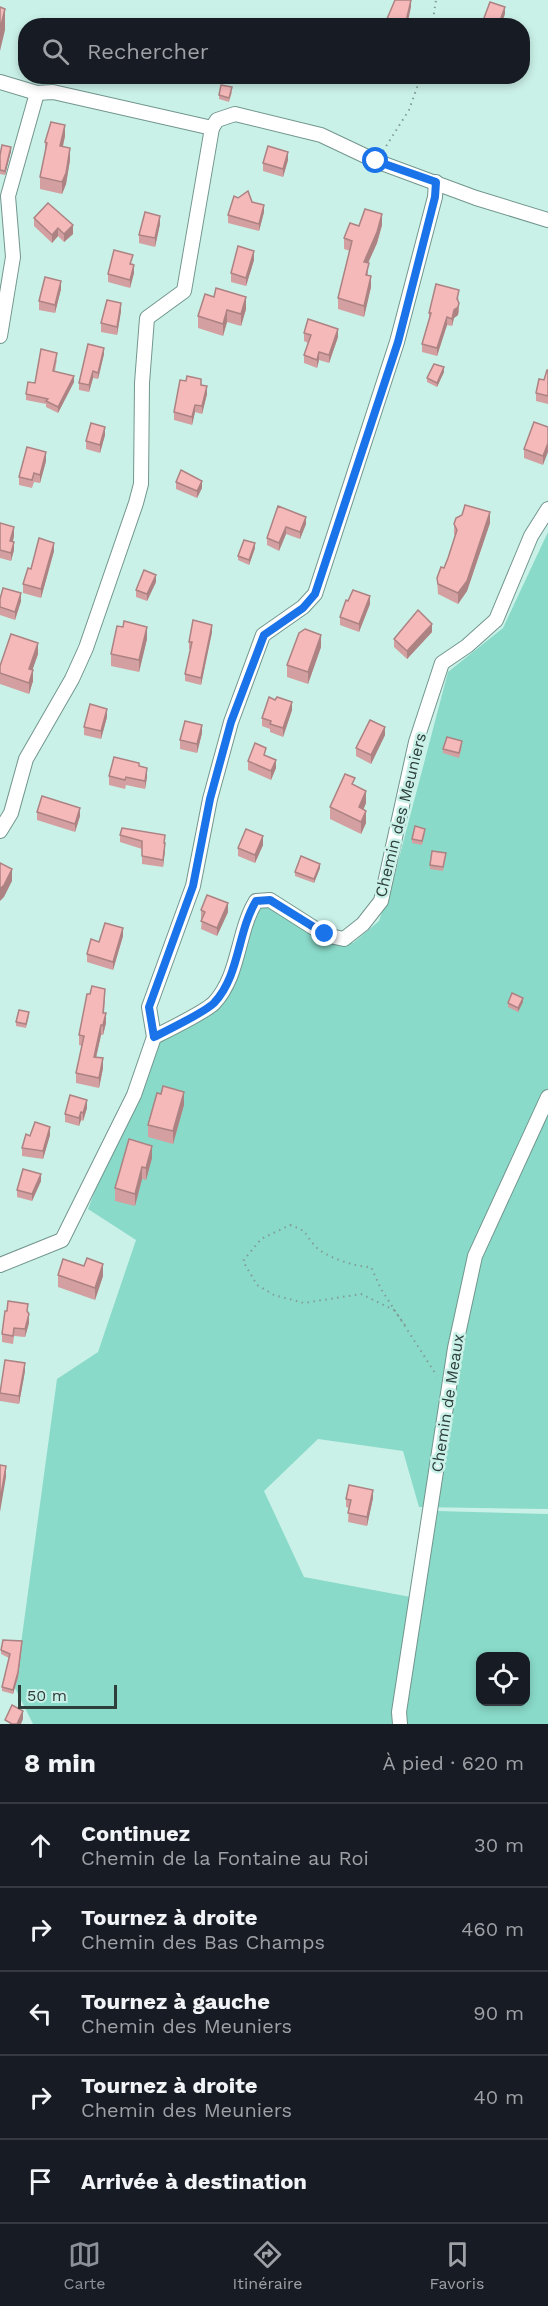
<!DOCTYPE html>
<html lang="fr">
<head>
<meta charset="utf-8">
<style>
	:root { --surface:#171b24; --page:#20242c; --text:#f1f3f6; --muted:#9ea1a6; --line:#363941; --accent:#8c9099 }
	body { margin:0; font-family:"Work Sans",sans-serif; background:var(--page); color:var(--text) }
	.controls { position:absolute; right:18px; bottom:18px; display:grid; overflow:hidden; border-radius:12px; box-shadow:0 3px 9px #0003 }
	.controls button { width:54px; height:54px; display:grid; place-items:center; padding:0; border:0; border-bottom:2px solid var(--line); background:var(--surface); color:var(--text); font:30px sans-serif }
	.scale { position:absolute; left:18px; bottom:15px; width:99px; box-sizing:border-box; padding-left:6px; border:3px solid #2e3e3a; border-top:0; font-size:16px; line-height:21px; white-space:nowrap; color:#2e3e3a; -webkit-text-stroke:4px #caf1e8; paint-order:stroke }
	.stop { position:absolute; width:18px; height:18px; margin:-14px; border:4px solid #1a73e8; border-radius:50%; background:#fff }
	.stop.end { background:#1a73e8; border-color:#fff; box-shadow:0 2px 6px #0008 }
	.list { margin:0; padding:0; list-style:none }
	h2 { display:flex; justify-content:space-between; align-items:center; height:78px; margin:0; padding:0 24px; font-size:26px }
	h2 small { font-size:20px; font-weight:400; color:var(--muted) }
	.list li { display:grid; grid-template-columns:39px 1fr auto; gap:18px; align-items:center; box-sizing:border-box; height:84px; padding:0 24px; border-top:2px solid var(--line) }
	.list b { display:block; font-size:22px; white-space:nowrap }
	.list p { margin:0; font-size:20px; white-space:nowrap; color:var(--muted) }
	.list em { font-size:20px; font-style:normal; color:var(--muted) }
	.icon { flex:none; width:33px; height:33px; fill:none; stroke:currentColor; stroke-width:2; stroke-linecap:round; stroke-linejoin:round }
	.map { position:relative; flex:none; width:548px; height:1724px; overflow:hidden }
	.search { position:absolute; background:var(--surface); box-shadow:0 3px 9px #0003; left:18px; right:18px; top:18px; height:66px; display:flex; align-items:center; gap:15px; box-sizing:border-box; padding:0 21px; border-radius:24px; color:var(--muted); font-size:22px }
	.sheet { height:498px; background:var(--surface) }
	nav { display:flex; justify-content:space-around; align-items:center; box-sizing:border-box; height:84px; border-top:2px solid var(--line); background:var(--surface); font-size:16px; color:var(--muted) }
	nav a { display:grid; justify-items:center; gap:3px }
	nav .on { color:var(--accent) }
	.map>svg:first-child { display:block }
</style>
</head>
<body>
<div class="map">
<svg width="548" height="1724" viewBox="0 0 548 1724">
	<rect width="100%" height="100%" fill="#caf1e8"/>
	<path fill="#89dac9" fill-rule="evenodd" d="M548,532V1509L419,1507L403,1451L318,1439L264,1491L304,1577L416,1598L437,1511L548,1514V1724H33L15,1688L57,1379L98,1352L136,1240L88,1209L154,1037L213,1004L256,901L353,943L379,921L394,877L448,672L503,628ZM480,1656H526V1702H480Z"/>
	<g fill="none" stroke-linecap="round" stroke-linejoin="round">
		<defs>
			<g id="minor">
				<polyline points="0,82 37,93 53,92 212,128 217,120 235,114 321,135 376,161 476,198 548,220"/>
				<polyline points="0,336 13,257 8,196 37,93"/>
				<polyline points="0,831 11,813 26,759 72,679 86,648 136,503 141,484 142,383 147,318 184,291 212,128"/>
				<polyline points="154,1037 149,1007 193,886 210,799 231,722 263,635 303,607 315,594 397,342 435,197 436,182"/>
				<path d="M0,1265L62,1240L134,1095L154,1037C168,1030 205,1012 214,1003C240,975 237,932 256,901L270,900L325,935L344,939L363,924L381,901L416,742L442,663L467,646L496,620L531,536L548,509"/>
				<polyline points="400,1724 399,1712 455,1348 475,1256 548,1097"/>
			</g>
		</defs>
		<use href="#minor" stroke="#72968e" stroke-width="16"/>
		<g stroke="#819d96" stroke-width="2" stroke-dasharray="1.5 4.5" stroke-linecap="butt">
			<polyline points="432,26 436,0"/>
			<polyline points="383,151 409,110 421,76"/>
			<path d="M405,1325L394,1310L361,1294L304,1303L274,1295L257,1285L243,1261L261,1239L290,1225C309,1232 303,1232 314,1245C324,1257 356,1267 371,1267L381,1289L437,1376"/>
		</g>
		<use href="#minor" stroke="#fff" stroke-width="14"/>
	</g>
	<g fill="#d39fa0">
		<polygon points="448,76 466,76 464,83"/>
		<polygon points="232,92 229,102 219,99 219,95"/>
		<polygon points="65,136 63,147 70,160 66,184 62,194 40,189 40,177 45,154 45,142"/>
		<polygon points="11,151 5,175 0,174 0,155"/>
		<polygon points="288,160 283,177 263,171 263,163"/>
		<polygon points="238,198 252,202 264,212 259,231 228,223 228,215"/>
		<polygon points="34,218 73,234 64,242 58,236 52,243 34,226"/>
		<polygon points="160,224 155,247 139,243 139,235"/>
		<polygon points="382,225 377,243 368,263 368,276 371,287 364,317 338,309 338,298 350,251 344,249 344,238 359,226"/>
		<polygon points="254,260 246,286 231,282 231,273"/>
		<polygon points="133,263 134,273 130,288 108,282 108,274"/>
		<polygon points="61,289 55,313 39,310 39,301"/>
		<polygon points="205,294 246,309 241,326 227,322 223,336 198,328 198,316"/>
		<polygon points="459,298 458,301 459,311 458,315 454,318 452,326 447,325 437,356 422,352 422,344 429,321 429,313"/>
		<polygon points="121,311 117,335 101,332 101,323"/>
		<polygon points="304,333 338,337 329,363 319,360 317,368 304,363 304,355 308,343 304,341"/>
		<polygon points="104,354 98,379 93,378 89,392 79,390 79,383"/>
		<polygon points="57,359 55,371 74,382 58,413 46,407 46,404 26,400 26,394"/>
		<polygon points="548,370 548,404 536,401 536,393 544,380"/>
		<polygon points="444,372 437,387 427,382 427,378"/>
		<polygon points="201,385 207,394 202,414 195,412 192,425 174,420 174,412"/>
		<polygon points="548,427 543,465 524,458 524,449"/>
		<polygon points="105,435 100,453 86,449 86,441"/>
		<polygon points="46,461 40,483 34,482 32,488 19,485 19,477"/>
		<polygon points="176,482 202,488 197,498 176,489"/>
		<polygon points="278,506 306,524 300,539 286,534 279,551 267,545 267,538"/>
		<polygon points="0,523 14,536 13,542 14,550 11,561 0,558"/>
		<polygon points="490,523 467,591 458,604 438,594 437,578 444,568 448,558 455,536 454,534 454,524"/>
		<polygon points="255,548 249,565 238,560 238,556"/>
		<polygon points="54,551 41,598 23,593 23,584 31,569"/>
		<polygon points="156,582 147,601 136,597 136,590"/>
		<polygon points="0,599 21,601 15,620 0,615"/>
		<polygon points="348,601 370,604 359,632 340,625 340,617"/>
		<polygon points="212,632 201,685 185,681 185,674 191,649 189,649 189,642"/>
		<polygon points="432,632 407,659 394,647 394,639"/>
		<polygon points="147,639 139,672 111,666 111,654"/>
		<polygon points="321,647 308,684 287,677 287,665"/>
		<polygon points="38,654 32,670 33,681 29,694 0,684 0,666"/>
		<polygon points="292,710 283,737 270,732 270,729 262,726 262,718"/>
		<polygon points="107,717 101,739 84,735 84,727"/>
		<polygon points="202,733 197,753 180,749 180,740"/>
		<polygon points="385,735 371,764 356,756 356,748"/>
		<polygon points="462,746 459,758 443,753 443,749"/>
		<polygon points="266,756 276,768 271,780 248,770 248,761"/>
		<polygon points="139,766 147,777 145,789 126,785 125,789 109,785 109,776"/>
		<polygon points="366,803 363,810 366,823 361,834 330,819 330,807"/>
		<polygon points="37,812 80,816 75,832 37,820"/>
		<polygon points="425,833 422,845 412,843 412,839"/>
		<polygon points="120,835 165,843 165,850 163,867 142,864 142,849 120,842"/>
		<polygon points="263,845 255,863 238,856 238,848"/>
		<polygon points="446,857 443,871 430,869 430,865"/>
		<polygon points="320,868 314,883 295,876 295,872"/>
		<polygon points="201,910 228,912 217,936 201,929 202,919 201,918"/>
		<polygon points="123,936 113,970 87,962 87,954 99,942"/>
		<polygon points="105,999 104,1013 106,1023 103,1035 101,1035 96,1057 103,1068 99,1088 76,1083 76,1073 82,1046 79,1045 79,1035"/>
		<polygon points="523,1002 518,1012 508,1007 508,1003"/>
		<polygon points="29,1016 26,1028 16,1026 16,1022"/>
		<polygon points="184,1105 173,1144 148,1137 148,1125"/>
		<polygon points="87,1108 83,1121 81,1120 79,1126 65,1122 65,1114"/>
		<polygon points="50,1135 43,1159 22,1156 22,1148 30,1136"/>
		<polygon points="152,1158 146,1180 142,1179 135,1206 115,1201 115,1188"/>
		<polygon points="41,1181 32,1201 17,1197 17,1190"/>
		<polygon points="58,1275 103,1276 95,1300 58,1287"/>
		<polygon points="28,1312 29,1323 25,1337 14,1336 13,1344 2,1342 2,1334"/>
		<polygon points="25,1371 19,1404 0,1401 0,1388"/>
		<polygon points="373,1498 367,1526 348,1522 349,1508 346,1507 346,1499"/>
		<polygon points="22,1645 18,1677 13,1694 2,1691 2,1687 9,1658 1,1654 1,1650"/>
	</g>
	<g fill="#ac8282">
		<polygon points="411,0 411,7 407,26 405,26"/>
		<polygon points="505,7 505,14 501,26 498,26"/>
		<polygon points="5,9 5,30 0,51 0,29"/>
		<polygon points="65,125 65,136 60,157 60,146"/>
		<polygon points="11,147 11,151 5,175 5,171"/>
		<polygon points="70,148 70,160 66,184 62,194 62,182"/>
		<polygon points="288,152 288,160 283,177 283,169"/>
		<polygon points="264,205 264,212 259,231 259,224"/>
		<polygon points="382,214 382,225 377,243 364,272 364,262"/>
		<polygon points="160,216 160,224 155,247 155,238"/>
		<polygon points="73,225 73,234 64,242 64,234"/>
		<polygon points="58,228 58,236 52,243 52,235"/>
		<polygon points="254,251 254,260 246,286 246,278"/>
		<polygon points="134,265 134,273 130,288 130,280"/>
		<polygon points="371,276 371,287 364,317 364,306"/>
		<polygon points="61,281 61,289 55,313 55,305"/>
		<polygon points="246,297 246,309 241,326 241,314"/>
		<polygon points="121,303 121,311 117,335 117,327"/>
		<polygon points="459,303 458,315 454,318 452,326 452,319 454,310"/>
		<polygon points="227,310 227,322 223,336 223,324"/>
		<polygon points="447,317 447,325 437,356 437,348"/>
		<polygon points="338,329 338,337 329,363 329,355"/>
		<polygon points="104,348 104,354 98,379 98,373"/>
		<polygon points="319,352 319,360 317,368 317,360"/>
		<polygon points="444,367 444,372 437,387 437,383"/>
		<polygon points="93,371 93,378 89,392 89,385"/>
		<polygon points="74,376 74,382 58,413 58,407"/>
		<polygon points="207,386 207,394 202,414 202,406"/>
		<polygon points="195,405 195,412 192,425 192,417"/>
		<polygon points="105,427 105,435 100,453 100,445"/>
		<polygon points="548,443 548,452 543,465 543,456"/>
		<polygon points="46,452 46,461 40,483 40,475"/>
		<polygon points="202,481 202,488 197,498 197,491"/>
		<polygon points="490,512 490,523 467,591 458,604 458,593"/>
		<polygon points="306,517 306,524 300,539 300,532"/>
		<polygon points="14,527 14,536 10,550 10,541"/>
		<polygon points="286,527 286,534 279,551 279,543"/>
		<polygon points="14,542 14,550 11,561 11,553"/>
		<polygon points="54,543 54,551 41,598 41,589"/>
		<polygon points="255,543 255,548 249,565 249,560"/>
		<polygon points="156,575 156,582 147,601 147,594"/>
		<polygon points="21,593 21,601 15,620 15,612"/>
		<polygon points="370,596 370,604 359,632 359,624"/>
		<polygon points="432,624 432,632 407,659 407,651"/>
		<polygon points="212,625 212,632 201,685 201,678"/>
		<polygon points="147,627 147,639 139,672 139,660"/>
		<polygon points="321,635 321,647 308,684 308,672"/>
		<polygon points="38,643 38,654 29,680 29,669"/>
		<polygon points="33,670 33,681 29,694 29,683"/>
		<polygon points="292,702 292,710 283,737 283,728"/>
		<polygon points="107,709 107,717 101,739 101,731"/>
		<polygon points="202,725 202,733 197,753 197,744"/>
		<polygon points="385,727 385,735 371,764 371,755"/>
		<polygon points="276,760 276,768 271,780 271,771"/>
		<polygon points="147,768 147,777 145,789 145,781"/>
		<polygon points="366,791 366,803 359,820 359,807"/>
		<polygon points="80,808 80,816 75,832 75,824"/>
		<polygon points="366,811 366,823 361,834 361,822"/>
		<polygon points="263,836 263,845 255,863 255,855"/>
		<polygon points="165,843 165,850 163,867 163,860"/>
		<polygon points="320,864 320,868 314,883 314,879"/>
		<polygon points="12,869 12,881 4,897 0,901 0,889"/>
		<polygon points="228,903 228,912 217,936 217,928"/>
		<polygon points="123,928 123,936 113,970 113,962"/>
		<polygon points="523,998 523,1002 518,1012 518,1008"/>
		<polygon points="106,1013 106,1023 103,1035 103,1025"/>
		<polygon points="101,1025 101,1035 94,1067 94,1057"/>
		<polygon points="103,1058 103,1068 99,1088 99,1078"/>
		<polygon points="184,1092 184,1105 173,1144 173,1131"/>
		<polygon points="87,1100 87,1108 83,1121 83,1113"/>
		<polygon points="81,1112 81,1120 79,1126 79,1118"/>
		<polygon points="50,1127 50,1135 43,1159 43,1151"/>
		<polygon points="152,1146 152,1158 146,1180 146,1168"/>
		<polygon points="142,1167 142,1179 135,1206 135,1194"/>
		<polygon points="41,1174 41,1181 32,1201 32,1194"/>
		<polygon points="103,1264 103,1276 95,1300 95,1288"/>
		<polygon points="29,1314 29,1323 25,1337 25,1329"/>
		<polygon points="25,1363 25,1371 19,1404 19,1396"/>
		<polygon points="6,1466 6,1477 0,1512 0,1501"/>
		<polygon points="373,1490 373,1498 367,1526 367,1517"/>
		<polygon points="22,1641 18,1677 13,1694 13,1690"/>
		<polygon points="23,1711 23,1719 21,1724 17,1724"/>
	</g>
	<g fill="#f5b9ba" stroke="#ac8282" stroke-width="1.5">
		<polygon points="395,0 411,0 405,26 384,26"/>
		<polygon points="490,2 505,7 498,26 481,26"/>
		<polygon points="0,7 5,9 0,29"/>
		<polygon points="221,85 232,87 229,98 219,95"/>
		<polygon points="51,122 65,125 60,146 70,148 66,173 62,182 40,177 47,143 45,142"/>
		<polygon points="2,145 11,147 5,171 0,170 0,155"/>
		<polygon points="268,146 288,152 283,169 263,163"/>
		<polygon points="248,191 252,202 264,205 259,224 228,215 234,196 238,198"/>
		<polygon points="48,203 73,225 64,234 58,228 52,235 34,218"/>
		<polygon points="365,209 382,214 377,232 364,262 369,263 366,275 371,276 364,306 338,298 352,241 344,238 350,223 359,226"/>
		<polygon points="145,212 160,216 155,238 139,235"/>
		<polygon points="238,246 254,251 246,278 231,273"/>
		<polygon points="114,250 133,255 130,264 134,265 130,280 108,274"/>
		<polygon points="45,277 61,281 55,305 39,301"/>
		<polygon points="436,284 459,290 457,299 459,303 458,307 454,310 452,319 447,317 437,348 422,344 431,313 429,313"/>
		<polygon points="216,288 246,297 241,314 227,310 223,324 198,316 205,294 214,297"/>
		<polygon points="107,300 121,303 117,327 101,323"/>
		<polygon points="308,319 338,329 329,355 319,352 317,360 304,355 311,335 304,333"/>
		<polygon points="88,344 104,348 98,373 93,371 89,385 79,383"/>
		<polygon points="41,349 57,353 53,371 74,376 58,407 46,401 48,399 26,394 28,382 35,383"/>
		<polygon points="434,364 444,367 437,383 427,378"/>
		<polygon points="547,370 548,370 548,396 536,393 539,379 544,380"/>
		<polygon points="187,376 201,379 201,385 207,386 202,406 195,405 192,417 174,412 180,380 186,381"/>
		<polygon points="534,422 548,427 548,443 543,456 524,449"/>
		<polygon points="91,423 105,427 100,445 86,441"/>
		<polygon points="27,447 46,452 40,475 34,473 32,480 19,477"/>
		<polygon points="181,470 202,481 197,491 176,482"/>
		<polygon points="465,505 490,512 467,581 458,593 438,584 437,578 441,567 444,568 448,558 457,530 454,524 456,518 462,515"/>
		<polygon points="278,506 306,517 300,532 286,527 279,543 267,538"/>
		<polygon points="0,523 14,527 10,541 14,542 11,553 0,550"/>
		<polygon points="39,538 54,543 41,589 23,584 28,568 31,569"/>
		<polygon points="244,540 255,543 249,560 238,556"/>
		<polygon points="144,570 156,575 147,594 136,590"/>
		<polygon points="3,588 21,593 15,612 0,607 0,599"/>
		<polygon points="353,590 370,596 359,624 340,617 346,600 348,601"/>
		<polygon points="418,610 432,624 407,651 394,639"/>
		<polygon points="193,620 212,625 201,678 185,674 192,642 189,642"/>
		<polygon points="124,621 147,627 139,660 111,654 117,626 123,627"/>
		<polygon points="305,629 321,635 308,672 287,665 299,633"/>
		<polygon points="11,634 38,643 29,669 33,670 29,683 0,673 0,666"/>
		<polygon points="269,697 275,700 277,697 292,702 283,728 270,724 271,721 262,718"/>
		<polygon points="90,704 107,709 101,731 84,727"/>
		<polygon points="370,720 385,727 371,755 356,748"/>
		<polygon points="185,721 202,725 197,744 180,740"/>
		<polygon points="447,737 462,741 459,753 443,749"/>
		<polygon points="255,743 266,748 264,755 276,760 271,771 248,761"/>
		<polygon points="114,757 139,763 139,766 147,768 145,781 126,777 125,780 109,776"/>
		<polygon points="345,774 355,778 352,784 366,791 359,807 366,811 361,822 330,807"/>
		<polygon points="42,796 80,808 75,824 37,812"/>
		<polygon points="415,826 425,829 422,841 412,839"/>
		<polygon points="122,828 165,835 164,843 165,843 163,860 142,856 142,841 120,835"/>
		<polygon points="246,829 263,836 255,855 238,848"/>
		<polygon points="432,851 446,853 443,867 430,865"/>
		<polygon points="301,856 320,864 314,879 295,872"/>
		<polygon points="0,863 12,869 4,885 0,889"/>
		<polygon points="207,895 228,903 217,928 201,921 205,912 201,910"/>
		<polygon points="105,923 123,928 113,962 87,954 91,939 99,942"/>
		<polygon points="92,986 105,989 103,1013 106,1013 103,1025 101,1025 94,1057 103,1058 99,1078 76,1073 84,1036 79,1035 87,994 90,994"/>
		<polygon points="512,993 523,998 518,1008 508,1003"/>
		<polygon points="19,1010 29,1012 26,1024 16,1022"/>
		<polygon points="163,1086 184,1092 173,1131 148,1125 157,1093 161,1094"/>
		<polygon points="70,1095 87,1100 83,1113 81,1112 79,1118 65,1114"/>
		<polygon points="35,1122 50,1127 43,1151 22,1148 26,1134 30,1136"/>
		<polygon points="129,1139 152,1146 146,1168 142,1167 135,1194 115,1188"/>
		<polygon points="23,1169 41,1174 32,1194 17,1190"/>
		<polygon points="87,1258 103,1264 95,1288 58,1275 63,1259 84,1266"/>
		<polygon points="8,1301 28,1304 27,1311 29,1314 25,1329 14,1328 13,1336 2,1334 5,1311 7,1311"/>
		<polygon points="5,1360 25,1363 19,1396 0,1393"/>
		<polygon points="0,1465 6,1466 0,1501"/>
		<polygon points="349,1485 373,1490 367,1517 348,1513 351,1500 346,1499"/>
		<polygon points="3,1640 22,1641 18,1672 13,1690 2,1687 10,1654 1,1650"/>
		<polygon points="12,1705 23,1711 17,1724 12,1724 5,1720"/>
	</g>
	<g fill="none" stroke-linecap="round" stroke-linejoin="round">
		<path stroke="#1a73e8" stroke-width="8" d="M325,934L270,900L256,901C237,933 240,975 214,1003C205,1012 168,1030 154,1037L149,1007L193,886L210,799L231,722L264,635L303,608L315,594L398,342L435,197L436,182L376,161"/>
	</g>
	<g text-anchor="middle" stroke-width="5" stroke-linejoin="round" paint-order="stroke">
		<g font-size="16" fill="#2e3e3a" stroke="#caf1e8">
			<text transform="translate(400 815) rotate(-76)" y="6">Chemin des Meuniers</text>
			<text transform="translate(447 1403) rotate(-81)" y="6">Chemin de Meaux</text>
		</g>
	</g>
</svg>
<div class="controls">
<button><svg class="icon" aria-label="locate" viewBox="0 0 24 24"><circle cx="12" cy="12" r="6"/><path d="M12 2v4M12 18v4M2 12h4M18 12h4"/></svg></button>
</div>
<div class="scale">50 m</div>
<div class="stop" style="left:376px;top:161px"></div>
<div class="stop end" style="left:325px;top:934px"></div>
<div class="search"><svg class="icon" aria-label="search" viewBox="0 0 24 24"><circle cx="10" cy="10" r="6"/><path d="M15 15l6 6"/></svg>Rechercher</div>
</div>
<section class="sheet">
<h2>8 min<small>À pied · 620 m</small></h2>
<ul class="list">
<li><svg class="icon" aria-label="ahead" viewBox="0 0 24 24"><path d="M12 20V5M6 11l6-6 6 6"/></svg><div><b>Continuez</b><p>Chemin de la Fontaine au Roi</p></div><em>30 m</em></li>
<li><svg class="icon" aria-label="right" viewBox="0 0 24 24"><path d="M7 20v-9h11M14 6l5 5-5 5"/></svg><div><b>Tournez à droite</b><p>Chemin des Bas Champs</p></div><em>460 m</em></li>
<li><svg class="icon" aria-label="left" viewBox="0 0 24 24"><path d="M17 20v-9H6M10 6l-5 5 5 5"/></svg><div><b>Tournez à gauche</b><p>Chemin des Meuniers</p></div><em>90 m</em></li>
<li><svg class="icon" aria-label="right" viewBox="0 0 24 24"><path d="M7 20v-9h11M14 6l5 5-5 5"/></svg><div><b>Tournez à droite</b><p>Chemin des Meuniers</p></div><em>40 m</em></li>
<li><svg class="icon" aria-label="arrive" viewBox="0 0 24 24"><path d="M6 21V4h12l-3 4 3 4H6"/></svg><div><b>Arrivée à destination</b></div></li>
</ul>
</section>
<nav>
<a class="on"><svg class="icon" aria-label="map" viewBox="0 0 24 24"><path d="M3 6l6-2 6 2 6-2v14l-6 2-6-2-6 2zM9 4v14M15 6v14"/></svg>Carte</a>
<a><svg class="icon" aria-label="directions" viewBox="0 0 24 24"><path d="M12 3l9 9-9 9-9-9zM9 14v-3h6M13 9l2 2-2 2"/></svg>Itinéraire</a>
<a><svg class="icon" aria-label="saved" viewBox="0 0 24 24"><path d="M7 4h10v16l-5-4-5 4z"/></svg>Favoris</a>
</nav>
</body>
</html>
